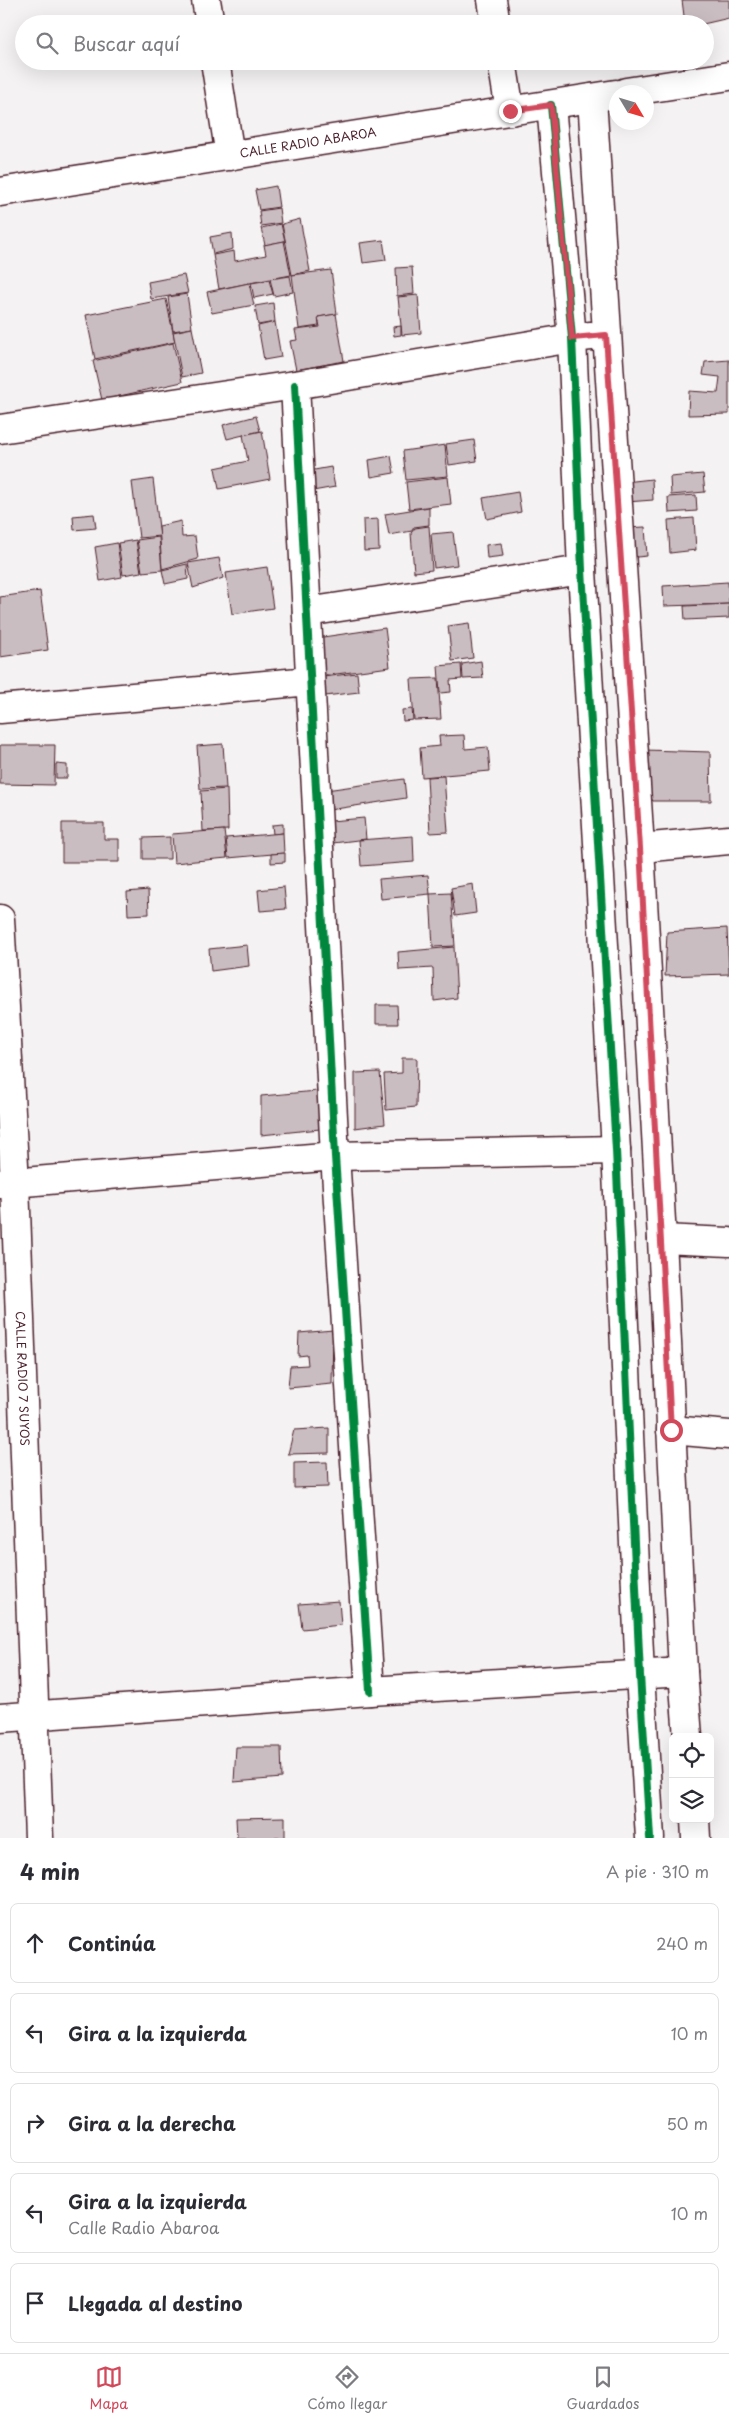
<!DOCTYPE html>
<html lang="es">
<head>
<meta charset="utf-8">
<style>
	:root { --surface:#fff; --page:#f2f2f3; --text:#2b2b33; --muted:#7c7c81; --line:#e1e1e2; --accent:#d1495b }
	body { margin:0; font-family:"Playpen Sans",sans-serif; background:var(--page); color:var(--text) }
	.controls { position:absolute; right:15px; bottom:15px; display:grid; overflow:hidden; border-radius:8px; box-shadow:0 5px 20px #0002 }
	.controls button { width:45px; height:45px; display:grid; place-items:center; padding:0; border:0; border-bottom:1px solid var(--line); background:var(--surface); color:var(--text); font:25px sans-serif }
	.compass { position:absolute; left:609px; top:85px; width:45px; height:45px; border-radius:50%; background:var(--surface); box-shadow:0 5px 20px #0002; rotate:128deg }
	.stop { position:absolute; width:15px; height:15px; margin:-11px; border:4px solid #d1495b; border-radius:50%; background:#fff }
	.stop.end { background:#d1495b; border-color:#fff; box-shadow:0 1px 5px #0008 }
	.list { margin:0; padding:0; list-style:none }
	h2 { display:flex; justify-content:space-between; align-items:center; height:65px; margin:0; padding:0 20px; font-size:21px }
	h2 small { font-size:16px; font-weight:400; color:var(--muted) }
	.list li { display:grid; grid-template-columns:32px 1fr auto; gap:15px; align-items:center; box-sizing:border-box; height:80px; margin:0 10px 10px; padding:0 10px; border:1px solid var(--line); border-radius:8px }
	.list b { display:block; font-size:19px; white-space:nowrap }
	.list p { margin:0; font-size:16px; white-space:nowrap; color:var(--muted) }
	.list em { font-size:16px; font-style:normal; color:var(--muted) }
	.icon { flex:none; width:28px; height:28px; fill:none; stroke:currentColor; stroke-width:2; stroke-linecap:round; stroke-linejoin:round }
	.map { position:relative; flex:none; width:729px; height:1838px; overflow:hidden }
	.search { position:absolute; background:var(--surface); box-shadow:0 5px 20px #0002; left:15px; right:15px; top:15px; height:55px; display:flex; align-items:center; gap:12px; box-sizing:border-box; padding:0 18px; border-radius:28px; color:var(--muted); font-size:19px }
	.sheet { height:515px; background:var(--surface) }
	nav { display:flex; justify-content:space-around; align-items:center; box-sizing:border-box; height:70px; border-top:1px solid var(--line); background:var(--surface); font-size:14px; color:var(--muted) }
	nav a { display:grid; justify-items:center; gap:2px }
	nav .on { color:var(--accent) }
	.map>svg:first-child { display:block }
</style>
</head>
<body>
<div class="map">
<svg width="729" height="1838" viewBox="0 0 729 1838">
	<rect width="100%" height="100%" fill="#f4f2f2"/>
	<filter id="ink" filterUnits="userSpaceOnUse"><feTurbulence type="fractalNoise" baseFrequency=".02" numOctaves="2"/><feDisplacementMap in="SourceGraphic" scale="10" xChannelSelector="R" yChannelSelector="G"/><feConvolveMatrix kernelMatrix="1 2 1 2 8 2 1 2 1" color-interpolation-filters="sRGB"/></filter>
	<g filter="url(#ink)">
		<g fill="#cabdc1" stroke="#4a1f2b">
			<polygon points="682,0 729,0 729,18 703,24 685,24"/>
			<polygon points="276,186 279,207 259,210 255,190"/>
			<polygon points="279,208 281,223 261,226 259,211"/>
			<polygon points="300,219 310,271 292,275 282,224"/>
			<polygon points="281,224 285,241 265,245 261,228"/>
			<polygon points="232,233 233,249 213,254 210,237"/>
			<polygon points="383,240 386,260 363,263 360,243"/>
			<polygon points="284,241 291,275 219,289 213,255 234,251 235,261 266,255 264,245"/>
			<polygon points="412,267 414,294 397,296 396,268"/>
			<polygon points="331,270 337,314 318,317 319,326 299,329 292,275"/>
			<polygon points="184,275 188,293 151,299 148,282"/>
			<polygon points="290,276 293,292 274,296 270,279"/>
			<polygon points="269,280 273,294 254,298 251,283"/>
			<polygon points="249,283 254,305 212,313 207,292"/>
			<polygon points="187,294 192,328 173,331 168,297"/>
			<polygon points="418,295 421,333 402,335 398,297"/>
			<polygon points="166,299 175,342 95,359 86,315"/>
			<polygon points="273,303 275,322 258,325 255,306"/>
			<polygon points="336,314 344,361 296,370 290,341 297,340 295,330 320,327 318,317"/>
			<polygon points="275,322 281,357 264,360 258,326"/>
			<polygon points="401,326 401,335 394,336 393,327"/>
			<polygon points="192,328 201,373 182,377 173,332"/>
			<polygon points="173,343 182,382 102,400 93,361"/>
			<polygon points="729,360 729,414 688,415 689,391 718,393 720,377 703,375 705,362"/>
			<polygon points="256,416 260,431 227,439 223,425"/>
			<polygon points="262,431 270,479 219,489 215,468 248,461 243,435"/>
			<polygon points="474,440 477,461 449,465 446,444"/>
			<polygon points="445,445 448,476 406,480 403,451"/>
			<polygon points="391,456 394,473 371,477 369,460"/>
			<polygon points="331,467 335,487 313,491 309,471"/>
			<polygon points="703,474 705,492 671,495 670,477"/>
			<polygon points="448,477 451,504 409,509 406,482"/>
			<polygon points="153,479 160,536 139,538 132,482"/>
			<polygon points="652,479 653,500 627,502 625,482"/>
			<polygon points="518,492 521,512 487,519 483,498"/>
			<polygon points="696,495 697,511 669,513 668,497"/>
			<polygon points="429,507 429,525 414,527 412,531 389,535 385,514"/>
			<polygon points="94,514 96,528 74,530 73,516"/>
			<polygon points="694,518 696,550 670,553 668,520"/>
			<polygon points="378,519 379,550 364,551 363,520"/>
			<polygon points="181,521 182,537 195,536 198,559 162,569 159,526"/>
			<polygon points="429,526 432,570 414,572 411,533 415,528"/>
			<polygon points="645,527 647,556 627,558 626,528"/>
			<polygon points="453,532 457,565 434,568 431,534"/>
			<polygon points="159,537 162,570 142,572 137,540"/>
			<polygon points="136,540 141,572 123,575 118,543"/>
			<polygon points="117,543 122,577 100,581 95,547"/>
			<polygon points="501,543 503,556 487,558 486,545"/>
			<polygon points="219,558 223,578 193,588 188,563"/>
			<polygon points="187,564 188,579 165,584 162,570"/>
			<polygon points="267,567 273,608 232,614 226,573"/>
			<polygon points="728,582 729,604 664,606 663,586"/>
			<polygon points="40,591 48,650 0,657 0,597"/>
			<polygon points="729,604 729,618 685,620 684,606"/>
			<polygon points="469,623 473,658 452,661 448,626"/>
			<polygon points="385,628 390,667 321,676 316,638"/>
			<polygon points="481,661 483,678 463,679 462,664"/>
			<polygon points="461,664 462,679 450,680 451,692 440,693 438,666"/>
			<polygon points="357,673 359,692 325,696 323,677"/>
			<polygon points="438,678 441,719 414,720 411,679"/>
			<polygon points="412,709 413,720 403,721 402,710"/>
			<polygon points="464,735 465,749 488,747 490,771 422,777 420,748 440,746 439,736"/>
			<polygon points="223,744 226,788 200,789 197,746"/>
			<polygon points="0,745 55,745 54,785 0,784"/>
			<polygon points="645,750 710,752 711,801 653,801 648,794"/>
			<polygon points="56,764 67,765 67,778 56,778"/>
			<polygon points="444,776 448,832 430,833 427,777"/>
			<polygon points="404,779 406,798 329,810 326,790"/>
			<polygon points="227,789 228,830 203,831 201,791"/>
			<polygon points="364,818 366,839 333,843 331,821"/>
			<polygon points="62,823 104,823 104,839 119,839 119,862 62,862"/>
			<polygon points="283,824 283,833 273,834 272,825"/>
			<polygon points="224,830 227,858 174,863 172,834"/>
			<polygon points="283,833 284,853 228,858 226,838"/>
			<polygon points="413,836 414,862 361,866 359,840"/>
			<polygon points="170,837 170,859 143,859 143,838"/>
			<polygon points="285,853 285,862 271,863 271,854"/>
			<polygon points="428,875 430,894 381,899 379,879"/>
			<polygon points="473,884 476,913 455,916 451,888"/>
			<polygon points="284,887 286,909 260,911 258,890"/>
			<polygon points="148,890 149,914 128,915 127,892"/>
			<polygon points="451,893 455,946 433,947 430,894"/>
			<polygon points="727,928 729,974 665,976 667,932"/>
			<polygon points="247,945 249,966 211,971 209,949"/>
			<polygon points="454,947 457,998 434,1001 433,968 399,970 398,952"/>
			<polygon points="376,1005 397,1005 398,1024 376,1024"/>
			<polygon points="402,1058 417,1058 416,1107 386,1110 384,1074 402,1073"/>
			<polygon points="380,1072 385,1124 355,1128 355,1073"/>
			<polygon points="317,1091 320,1129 261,1135 261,1096"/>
			<polygon points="333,1330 332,1384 288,1388 290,1366 308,1365 307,1355 298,1356 299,1333"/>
			<polygon points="329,1428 329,1453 288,1454 294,1430"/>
			<polygon points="327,1462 328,1487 294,1488 294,1463"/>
			<polygon points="339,1601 341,1625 302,1629 299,1604"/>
			<polygon points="236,1747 281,1747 282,1778 234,1782"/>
			<polygon points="285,1817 285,1838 237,1838 236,1818"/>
		</g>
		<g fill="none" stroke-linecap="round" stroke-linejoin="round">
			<defs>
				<g id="minor">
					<polyline points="206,0 210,24"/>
					<polyline points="492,0 496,24"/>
					<polyline points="215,61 230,156"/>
					<polyline points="502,61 510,111"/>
					<polyline points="626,92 729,76"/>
					<polyline points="592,98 640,848 662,1239 683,1672 688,1737"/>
					<polyline points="551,105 572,338 582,570 616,1150 640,1675 650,1838"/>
					<path id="s1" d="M0,192L616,94"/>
					<polyline points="295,385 335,1156 370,1691"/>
					<polyline points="0,429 295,385 572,338 591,336"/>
					<polyline points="307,612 582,570"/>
					<polyline points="0,709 310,681"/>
					<polyline points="640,848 729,840"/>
					<path id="s2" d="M0,919L15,1183L39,1838"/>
					<polyline points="0,1184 335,1156 616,1150"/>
					<polyline points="662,1239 729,1242"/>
					<polyline points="671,1430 729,1435"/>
					<polyline points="0,1718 370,1691 683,1672"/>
					<polyline points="695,1819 696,1838"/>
				</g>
			</defs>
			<use href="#minor" stroke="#4a1f2b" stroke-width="31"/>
			<use href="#minor" stroke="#fff" stroke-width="28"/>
			<defs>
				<g id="cycleway">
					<polyline points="551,105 572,338 582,570 616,1150 640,1675 650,1838"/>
					<polyline points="295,385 335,1156 370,1691"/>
				</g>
			</defs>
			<use href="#cycleway" stroke="#fff" stroke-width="11"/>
			<use href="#cycleway" stroke="#00873e" stroke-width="8"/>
		</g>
	</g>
	<g fill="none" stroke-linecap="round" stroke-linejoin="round" filter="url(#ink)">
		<polyline stroke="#d1495b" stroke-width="6" points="510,111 551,105 572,338 606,335 640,848 671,1430"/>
	</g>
	<g text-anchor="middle" stroke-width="4" stroke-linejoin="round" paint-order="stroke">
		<g font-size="12" fill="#4a1f2b" stroke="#fff">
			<text dy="4" stroke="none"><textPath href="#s1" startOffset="312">CALLE RADIO ABAROA</textPath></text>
			<text dy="4" stroke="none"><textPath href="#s2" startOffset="460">CALLE RADIO 7 SUYOS</textPath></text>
		</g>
	</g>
</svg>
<div class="controls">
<button><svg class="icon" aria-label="locate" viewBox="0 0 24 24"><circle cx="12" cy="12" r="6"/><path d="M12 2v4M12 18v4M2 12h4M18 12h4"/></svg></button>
<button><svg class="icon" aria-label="layers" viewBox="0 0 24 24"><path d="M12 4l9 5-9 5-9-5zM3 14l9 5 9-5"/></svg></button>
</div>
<svg class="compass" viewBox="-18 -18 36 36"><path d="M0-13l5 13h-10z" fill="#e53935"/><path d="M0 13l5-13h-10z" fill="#7c7c81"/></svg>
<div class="stop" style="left:671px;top:1430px"></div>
<div class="stop end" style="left:510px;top:111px"></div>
<div class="search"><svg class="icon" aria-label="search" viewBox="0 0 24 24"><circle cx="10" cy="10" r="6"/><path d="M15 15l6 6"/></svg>Buscar aquí</div>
</div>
<section class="sheet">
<h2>4 min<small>A pie · 310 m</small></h2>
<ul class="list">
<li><svg class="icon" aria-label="ahead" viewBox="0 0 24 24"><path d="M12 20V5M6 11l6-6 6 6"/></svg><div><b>Continúa</b></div><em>240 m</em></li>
<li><svg class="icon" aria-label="left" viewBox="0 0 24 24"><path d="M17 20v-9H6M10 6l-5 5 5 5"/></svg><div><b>Gira a la izquierda</b></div><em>10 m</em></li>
<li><svg class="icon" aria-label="right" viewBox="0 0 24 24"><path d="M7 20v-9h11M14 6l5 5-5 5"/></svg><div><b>Gira a la derecha</b></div><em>50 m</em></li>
<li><svg class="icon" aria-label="left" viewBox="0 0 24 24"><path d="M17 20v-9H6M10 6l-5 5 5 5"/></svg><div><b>Gira a la izquierda</b><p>Calle Radio Abaroa</p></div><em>10 m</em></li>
<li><svg class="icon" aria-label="arrive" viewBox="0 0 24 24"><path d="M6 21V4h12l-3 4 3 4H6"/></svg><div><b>Llegada al destino</b></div></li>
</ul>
</section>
<nav>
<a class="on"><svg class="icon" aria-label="map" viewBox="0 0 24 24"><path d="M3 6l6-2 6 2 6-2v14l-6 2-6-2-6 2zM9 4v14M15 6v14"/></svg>Mapa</a>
<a><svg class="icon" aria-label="directions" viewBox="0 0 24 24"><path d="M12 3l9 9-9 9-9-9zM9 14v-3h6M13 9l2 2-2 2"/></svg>Cómo llegar</a>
<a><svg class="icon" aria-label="saved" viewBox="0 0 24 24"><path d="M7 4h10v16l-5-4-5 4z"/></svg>Guardados</a>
</nav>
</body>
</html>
